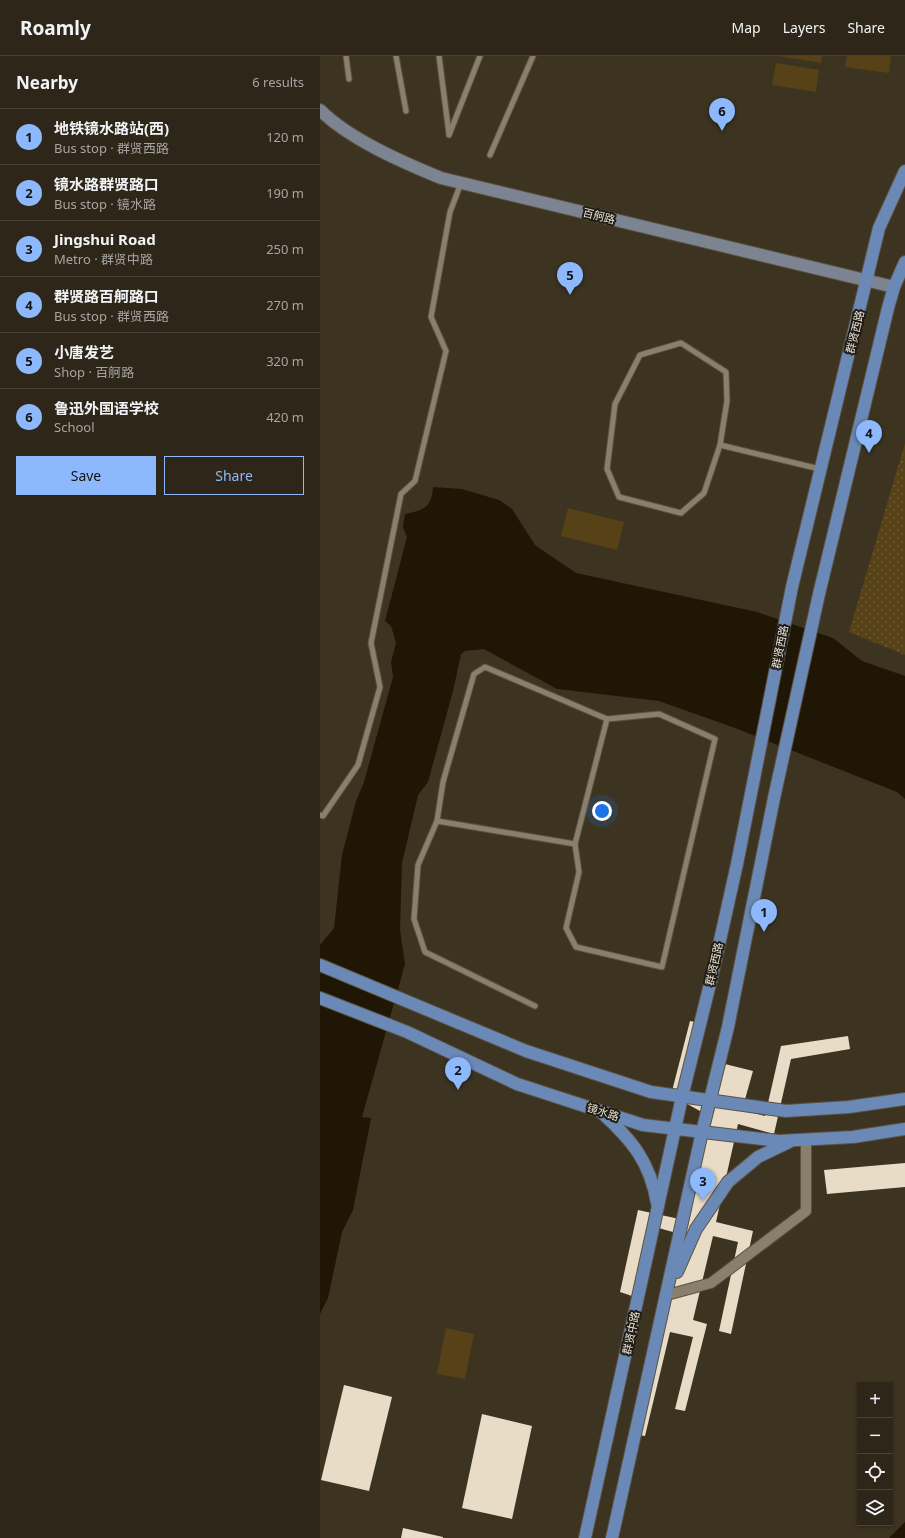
<!DOCTYPE html>
<html lang="en">
<head>
<meta charset="utf-8">
<style>
	:root { --surface:#2e2619; --page:#3a3226; --text:#f1f3f6; --muted:#a7a5a2; --line:#494338; --accent:#8db9fc }
	body { margin:0; font-family:"Noto Sans","Noto Sans SC",sans-serif; background:var(--page); color:var(--text) }
	.controls { position:absolute; right:12px; bottom:12px; display:grid; overflow:hidden; border-radius:0px; box-shadow:0 1px 3px #0004 }
	.controls button { width:36px; height:36px; display:grid; place-items:center; padding:0; border:0; border-bottom:1px solid var(--line); background:var(--surface); color:var(--text); font:20px sans-serif }
	.you { position:absolute; left:282px; top:755px; width:14px; height:14px; margin:-10px; border:3px solid #fff; border-radius:50%; background:#1a73e8; box-shadow:0 0 0 6px #1a73e833 }
	.badge { display:grid; place-items:center; width:26px; height:26px; border-radius:50%; background:var(--accent); color:#111; font-size:13px; font-weight:700 }
	.pin { position:absolute; translate:-50% -33px; filter:drop-shadow(0 1px 2px #0008) }
	.pin::after { content:''; position:absolute; top:21px; width:14px; height:12px; background:inherit; clip-path:polygon(0 0,100% 0,50% 100%) }
	.list { margin:0; padding:0; list-style:none }
	h2 { display:flex; justify-content:space-between; align-items:center; height:52px; margin:0; padding:0 16px; font-size:17px }
	h2 small { font-size:13px; font-weight:400; color:var(--muted) }
	.list li { display:grid; grid-template-columns:26px 1fr auto; gap:12px; align-items:center; box-sizing:border-box; height:56px; padding:0 16px; border-top:1px solid var(--line) }
	.list b { display:block; font-size:15px; white-space:nowrap }
	.list p { margin:0; font-size:13px; white-space:nowrap; color:var(--muted) }
	.list em { font-size:13px; font-style:normal; color:var(--muted) }
	.actions { display:flex; gap:8px; padding:12px 16px }
	.actions a { flex:1; padding:9px 0; border:1px solid var(--accent); border-radius:0px; text-align:center; font-size:14px; color:var(--accent) }
	.actions .main { background:var(--accent); color:#111 }
	.icon { flex:none; width:22px; height:22px; fill:none; stroke:currentColor; stroke-width:2; stroke-linecap:round; stroke-linejoin:round }
	.map { position:relative; flex:none; width:585px; height:1482px; overflow:hidden }
	header { display:flex; align-items:center; gap:24px; box-sizing:border-box; height:56px; padding:0 20px; background:var(--surface); border-bottom:1px solid var(--line) }
	header strong { font-size:19px }
	nav { display:flex; gap:22px; margin-inline-start:auto; font-size:14px }
	main { display:flex }
	aside { flex:1; background:var(--surface) }
	.map>svg:first-child { display:block }
</style>
</head>
<body>
<header>
<strong>Roamly</strong>
<nav><a>Map</a><a>Layers</a><a>Share</a></nav>
</header>
<main>
<aside>
<h2>Nearby<small>6 results</small></h2>
<ul class="list">
<li><span class="badge">1</span><div><b>地铁镜水路站(西)</b><p>Bus stop · 群贤西路</p></div><em>120 m</em></li>
<li><span class="badge">2</span><div><b>镜水路群贤路口</b><p>Bus stop · 镜水路</p></div><em>190 m</em></li>
<li><span class="badge">3</span><div><b>Jingshui Road</b><p>Metro · 群贤中路</p></div><em>250 m</em></li>
<li><span class="badge">4</span><div><b>群贤路百舸路口</b><p>Bus stop · 群贤西路</p></div><em>270 m</em></li>
<li><span class="badge">5</span><div><b>小唐发艺</b><p>Shop · 百舸路</p></div><em>320 m</em></li>
<li><span class="badge">6</span><div><b>鲁迅外国语学校</b><p>School</p></div><em>420 m</em></li>
</ul>
<div class="actions"><a class="main">Save</a><a>Share</a></div>
</aside>
<div class="map">
<svg width="585" height="1482" viewBox="0 0 585 1482">
	<defs>
		<pattern id="grass-dots" width="8" height="8" patternUnits="userSpaceOnUse"><rect width="8" height="8" fill="#574116"/><path d="M2 2h.1M6 6h.1" fill="none" stroke="#6f5c37" stroke-width="1.8" stroke-linecap="round"/></pattern>
	</defs>
	<rect width="100%" height="100%" fill="#3d3321"/>
	<polygon fill="url(#grass-dots)" points="585,387 585,599 529,576"/>
	<g fill="#574116">
		<polygon points="457,0 502,0 501,7"/>
		<polygon points="527,0 571,0 569,17 525,11"/>
		<polygon points="456,7 499,14 496,36 452,29"/>
		<polygon points="248,452 304,466 297,494 241,480"/>
		<polygon points="126,1272 154,1278 145,1323 117,1318"/>
	</g>
	<g fill="#201605">
		<path d="M113,431L142,433L179,444L192,453L215,489L256,517L437,556L513,582L542,605L585,620V743L577,736L415,672L339,645L237,633L164,593L145,595L141,598L133,635L108,726L98,739L82,807L80,874L85,908L42,1061L51,1062L33,1154L22,1176L8,1242L0,1258V889L14,872L22,799L36,745L44,726L73,621L71,606L76,587L71,570L65,565L87,481L83,471L85,458C103,454 112,452 113,431Z"/>
		<polygon points="585,1466 585,1482 569,1482"/>
	</g>
	<g fill="#e9dcc6">
		<polygon points="370,965 380,967 364,1032 391,1049 401,1007 433,1015 422,1054 445,1060 461,990 528,980 530,993 471,1003 454,1078 418,1068 396,1166 433,1175 411,1278 399,1275 418,1186 393,1180 373,1264 387,1268 365,1355 355,1353 373,1281 350,1276 325,1380 313,1378 360,1178 328,1169 312,1240 300,1236 318,1154 364,1164 389,1060 351,1039"/>
		<polygon points="585,1107 585,1131 507,1138 504,1114"/>
		<polygon points="24,1329 72,1341 49,1435 1,1424"/>
		<polygon points="162,1358 212,1370 192,1463 142,1452"/>
		<polygon points="83,1472 123,1481 123,1482 81,1482"/>
	</g>
	<g fill="none" stroke-linecap="round" stroke-linejoin="round">
		<defs>
			<g id="lane">
				<polyline points="26,0 29,23"/>
				<polyline points="76,0 86,55"/>
				<polyline points="119,0 129,78"/>
				<polyline points="129,79 160,0"/>
				<polyline points="170,99 213,0"/>
				<polygon points="361,287 406,316 407,345 400,389 384,437 361,457 299,441 287,413 295,348 320,299"/>
				<polyline points="400,389 500,413"/>
				<polygon points="339,658 395,683 342,911 256,891 246,872 259,816 255,788 287,663"/>
				<polyline points="0,759 3,760 38,709 60,631 51,587 81,438 95,425 126,295 111,261 130,156 141,127"/>
				<polyline points="117,765 255,788"/>
				<polyline points="215,950 105,896 94,863 98,809 117,765 123,726 154,618 165,611 287,663"/>
			</g>
			<polyline id="street" points="347,1239 391,1227 486,1155 486,1084"/>
			<path id="secondary" d="M0,54C29,83 82,106 121,122L574,231"/>
			<g id="primary">
				<polyline points="0,909 206,995 331,1036 466,1055 529,1051 585,1043"/>
				<polyline points="0,942 87,976 197,1028 323,1069 459,1085 533,1081 585,1073"/>
				<path d="M282,1057C312,1084 330,1106 337,1147"/>
				<polyline points="357,1216 376,1173 408,1126 438,1101 469,1086"/>
				<polyline points="265,1482 362,1041 392,920 417,808 472,531 559,172 585,115"/>
				<polyline points="292,1482 382,1076 408,971 454,742 499,538 568,252 574,231 585,206"/>
			</g>
		</defs>
		<use href="#lane" stroke="#5b5242" stroke-width="7"/>
		<use href="#street" stroke="#5b5242" stroke-width="12"/>
		<use href="#secondary" stroke="#5b5242" stroke-width="14"/>
		<use href="#primary" stroke="#5b5242" stroke-width="14"/>
		<use href="#lane" stroke="#8a7f6b" stroke-width="5"/>
		<use href="#street" stroke="#8a7f6b" stroke-width="10"/>
		<use href="#secondary" stroke="#7b8490" stroke-width="12"/>
		<use href="#primary" stroke="#6b89b6" stroke-width="12"/>
	</g>
	<g text-anchor="middle" stroke-width="4" stroke-linejoin="round" paint-order="stroke">
		<g font-size="11" fill="#e7e0d5" stroke="#201c14">
			<text transform="translate(279 160) rotate(14)" y="4">百舸路</text>
			<text transform="translate(535 276) rotate(-76)" y="4">群贤西路</text>
			<text transform="translate(460 591) rotate(-79)" y="4">群贤西路</text>
			<text transform="translate(394 908) rotate(-77)" y="4">群贤西路</text>
			<text transform="translate(283 1056) rotate(18)" y="4">镜水路</text>
			<text transform="translate(311 1277) rotate(-78)" y="4">群贤中路</text>
		</g>
	</g>
</svg>
<div class="controls">
<button>+</button>
<button>−</button>
<button><svg class="icon" aria-label="locate" viewBox="0 0 24 24"><circle cx="12" cy="12" r="6"/><path d="M12 2v4M12 18v4M2 12h4M18 12h4"/></svg></button>
<button><svg class="icon" aria-label="layers" viewBox="0 0 24 24"><path d="M12 4l9 5-9 5-9-5zM3 14l9 5 9-5"/></svg></button>
</div>
<div class="you"></div>
<div class="pin badge" style="left:444px;top:876px">1</div>
<div class="pin badge" style="left:138px;top:1034px">2</div>
<div class="pin badge" style="left:383px;top:1145px">3</div>
<div class="pin badge" style="left:549px;top:397px">4</div>
<div class="pin badge" style="left:250px;top:239px">5</div>
<div class="pin badge" style="left:402px;top:75px">6</div>
</div>
</main>
</body>
</html>
